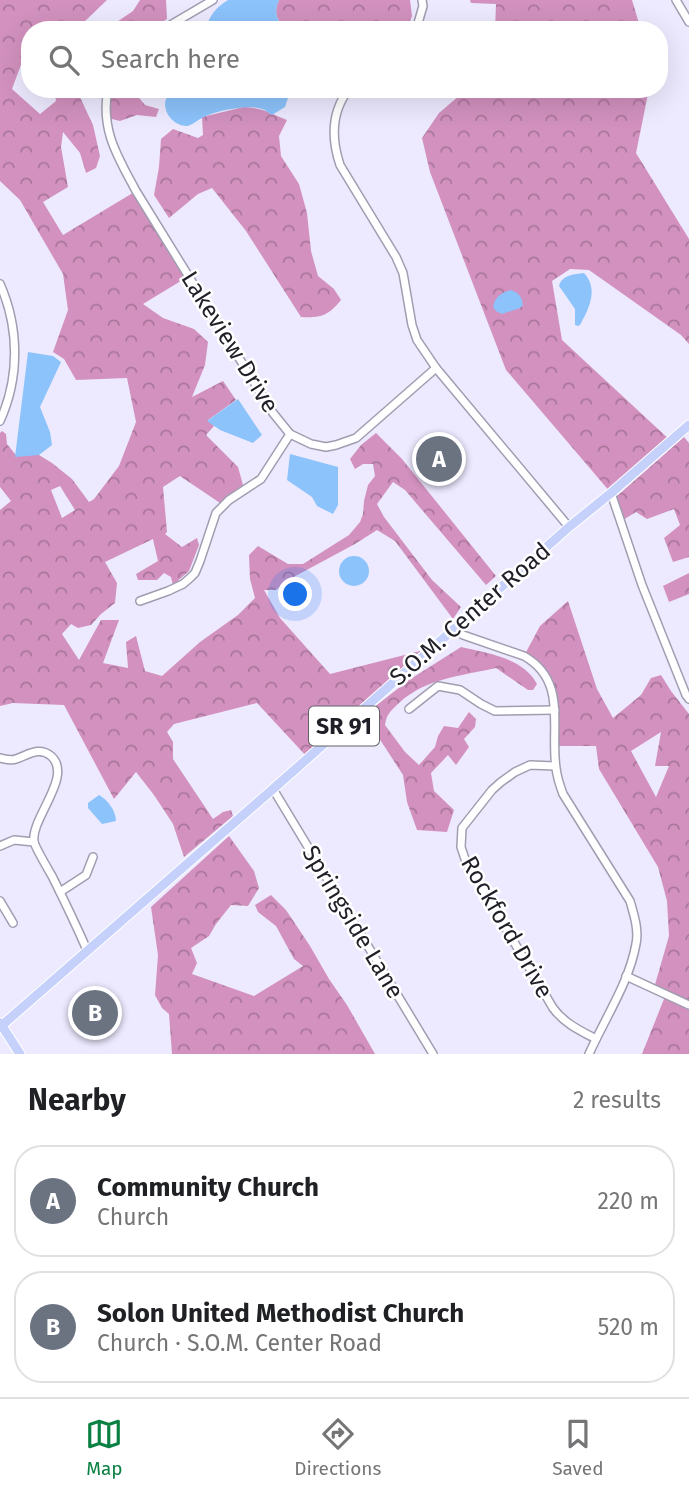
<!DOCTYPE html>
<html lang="en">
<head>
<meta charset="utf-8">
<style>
	:root { --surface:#fff; --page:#f2f2f2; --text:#202124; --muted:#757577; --line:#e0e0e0; --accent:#0b8043 }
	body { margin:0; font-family:"Fira Sans",sans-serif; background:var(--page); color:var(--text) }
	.you { position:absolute; left:296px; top:595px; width:24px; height:24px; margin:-18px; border:5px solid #fff; border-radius:50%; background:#1a73e8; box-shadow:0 0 0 10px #1a73e833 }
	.badge { display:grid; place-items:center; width:46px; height:46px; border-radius:50%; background:var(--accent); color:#fff; font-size:23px; font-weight:700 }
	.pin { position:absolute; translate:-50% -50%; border:4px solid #fff; box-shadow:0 2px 7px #0006 }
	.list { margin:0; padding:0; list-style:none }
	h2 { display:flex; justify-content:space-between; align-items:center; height:91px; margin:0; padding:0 28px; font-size:30px }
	h2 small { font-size:23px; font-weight:400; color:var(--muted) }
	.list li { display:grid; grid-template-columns:46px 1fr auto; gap:21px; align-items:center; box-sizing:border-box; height:112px; margin:0 14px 14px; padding:0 14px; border:2px solid var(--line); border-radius:28px }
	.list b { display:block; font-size:26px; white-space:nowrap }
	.list p { margin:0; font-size:23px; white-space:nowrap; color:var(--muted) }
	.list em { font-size:23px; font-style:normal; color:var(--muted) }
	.icon { flex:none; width:38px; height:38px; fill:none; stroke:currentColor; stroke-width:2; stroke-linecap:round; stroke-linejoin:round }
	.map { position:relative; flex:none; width:689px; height:1054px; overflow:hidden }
	.search { position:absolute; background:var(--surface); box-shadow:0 7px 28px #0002; left:21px; right:21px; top:21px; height:77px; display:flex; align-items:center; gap:18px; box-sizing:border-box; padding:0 24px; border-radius:28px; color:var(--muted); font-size:26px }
	.sheet { height:343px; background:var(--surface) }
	nav { display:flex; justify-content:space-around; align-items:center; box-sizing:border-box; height:98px; border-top:2px solid var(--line); background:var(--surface); font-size:19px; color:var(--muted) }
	nav a { display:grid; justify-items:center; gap:4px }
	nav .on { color:var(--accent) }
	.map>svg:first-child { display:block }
</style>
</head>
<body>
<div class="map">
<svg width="689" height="1054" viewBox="0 0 689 1054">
	<defs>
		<pattern id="forest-crowns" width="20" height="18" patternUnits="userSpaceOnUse" patternTransform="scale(1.75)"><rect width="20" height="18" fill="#d291bf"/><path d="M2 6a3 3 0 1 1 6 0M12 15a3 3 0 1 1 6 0" fill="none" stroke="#aa769b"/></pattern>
	</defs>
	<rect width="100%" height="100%" fill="#edeaff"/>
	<g fill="url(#forest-crowns)" fill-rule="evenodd">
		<path d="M0,0H107L82,24L90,30H30V51L25,54L12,89L40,114L56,101L54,89H79L78,93L93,125L100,156L96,168L86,173L80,153L63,132L61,147L68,187L43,202L63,235L136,191L189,276L143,304L163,318L194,329L208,342L205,365L192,397L223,381L236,400L208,420L214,426L206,435L238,467L243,485L247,489L223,505L180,476L163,487L167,532L165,534L182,547L197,538L199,545L189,571L173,585L171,577L164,573L157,580H138L136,574L158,561L153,539L105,562L117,583L115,603L101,614L91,625L78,628L71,624L62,634L79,660L101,620H119L103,663L128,668L126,642L136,636L145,671L162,676L200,642L238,615L255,598L250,579L249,555L258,546L288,564H303L349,535L360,522L363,514L364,501L368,485L375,476L373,464H363L355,469L350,459L361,445L376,433L402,459L496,576L486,585L405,490L393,482L377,504L384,517L432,580L461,607L453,619L395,541L377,530L355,544L288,580L276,590H264L280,618L330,674L432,648L308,758L257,703L174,724L167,732L173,742V759L213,819L223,812L231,810L233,816L184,857L173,824L154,795L136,772L114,799L64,705L13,703L0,706V510L11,501L0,487V433L2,431L6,434L7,444L15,454L39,455L52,463L72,479L89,502L94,499L119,466L136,422L127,378L76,380L64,359L53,352L68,310L63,274L20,200L0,181ZM60,486L75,510L62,518L51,490Z"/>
		<polygon points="140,0 166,0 167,19 148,30 105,30 133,11"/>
		<path d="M279,0H410L412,16L407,30H286C277,20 273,13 279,0Z"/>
		<polygon points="470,0 632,0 641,30 495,30 496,4 471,3"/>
		<polygon points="112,89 137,89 135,93 145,105 159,109 156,117 137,115 120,121 108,118 110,94"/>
		<polygon points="467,89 649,89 636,153 689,239 689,344 681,335 589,270 570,269 552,281 562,340 671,441 611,493 506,370 430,172 422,138 439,113"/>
		<path d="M244,107C264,108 270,114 287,120L279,136L281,156L299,184L307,213L311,251L318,276L334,289L341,300C328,316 321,318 301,317L246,231L212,188L198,194L169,218L154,195L159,167L161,139L173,129L198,138L203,135L202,117Z"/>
		<polygon points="684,437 689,443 689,557 673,562 664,538 680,525 674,509 647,519 636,512 623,520 617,496"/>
		<polygon points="689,573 689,594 669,602 663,586"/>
		<path d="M568,601L597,689L613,718L641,695L651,678L661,675L671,691L689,714V1000L686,1003L689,1005V1054H642L666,994L654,988L669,936L667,901L658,867L599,769L596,746H555V710L547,678L524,656L540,626ZM661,732L655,766H669L656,797L631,751Z"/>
		<path d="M461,647C487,653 524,658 537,684L533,690H528L496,668C461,676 426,678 399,703C390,712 387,713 385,725L405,752L419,765L435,747L438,736L444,726L458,728L469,712L476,719L475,727L464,739L469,747L456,765L448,755L431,773L434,791L454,810L447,832L417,830L407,802L403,775L364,715L409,680Z"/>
		<polygon points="229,836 254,871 259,888 248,906 231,905 216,924 209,936 191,948 197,963 192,974 254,996 303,966 294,959 276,926 258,912 255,905 271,895 286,910 310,946 329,979 347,1005 375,1054 172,1054 169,1014 162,1008 155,995 158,955 151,907"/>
	</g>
	<g fill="#8cc3fb">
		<path d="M228,0H279C273,13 277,20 286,30H205C210,15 215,8 228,0Z"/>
		<path d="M172,89H291L285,107L272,115C268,113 266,110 262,109C249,104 214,111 202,118C197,120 193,125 187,126C175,126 165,115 165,104C165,99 169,94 172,89Z"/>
		<path d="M584,273C599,289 589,309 580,325L578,326L575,325V309L559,286C562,275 574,274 584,273Z"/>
		<path d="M511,290C519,293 522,297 523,305L520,308L502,314L496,311L493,307C495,296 502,293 511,290Z"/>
		<polygon points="28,352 53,356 61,362 40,407 50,432 52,445 39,455 15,457"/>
		<polygon points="238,399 262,435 253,443 220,430 207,421"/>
		<polygon points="290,454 338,467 338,505 333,514 317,506 312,497 287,480"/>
		<circle cx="354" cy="571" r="15"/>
		<path d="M99,795C108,800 116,811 116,821L102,824L88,808V803Z"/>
	</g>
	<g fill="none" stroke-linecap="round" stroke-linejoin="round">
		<defs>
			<g id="minor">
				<polyline points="676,0 689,22"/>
				<polyline points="162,30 213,0"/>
				<polyline points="416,30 423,6 422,0"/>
				<path d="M108,89C100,130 118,157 136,191L273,413L290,434L311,444L326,447L336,445L356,438L436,368"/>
				<path d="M349,89C331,112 331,138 340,165L396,257L403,273L412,325L417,340L436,368L569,527"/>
				<path d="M0,284C19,327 20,377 0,421"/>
				<polyline points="611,493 642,585 686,695 689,699"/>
				<polyline points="140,601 168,591 183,584 190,578 195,573 200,561 216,513 229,500 261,479 290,434"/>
				<path d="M453,629L463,635L524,656C568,681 550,727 556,768C557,777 560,786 563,794L630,901C634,915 639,930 636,944C629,983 605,1018 589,1054"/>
				<polyline points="409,709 438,686 460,690 481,704 495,711 555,710"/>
				<path d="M0,758C5,759 11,761 16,759C28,755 39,746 51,756C74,776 30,819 34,842C36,849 48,869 52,876C64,900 76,925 87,950"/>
				<path d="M555,766L530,765L515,772L501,782L492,790L462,828L461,847L465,859L553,1008C564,1023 579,1030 596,1039"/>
				<polyline points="273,789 433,1054"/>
				<polyline points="0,846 14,840 34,842"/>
				<polyline points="60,892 86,875 93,857"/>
				<polyline points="0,901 13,923"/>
				<polyline points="626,976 689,1005"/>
			</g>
			<g id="major">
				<polyline points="0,1023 20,1054"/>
				<polyline points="0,1027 273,789 569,527 611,493 689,425"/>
			</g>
		</defs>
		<use href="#minor" stroke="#a19db1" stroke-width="10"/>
		<use href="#major" stroke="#fff" stroke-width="11"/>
		<use href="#minor" stroke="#fff" stroke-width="7"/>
		<use href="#major" stroke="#c5d1fb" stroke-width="9"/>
	</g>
	<g text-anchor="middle" stroke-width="5" stroke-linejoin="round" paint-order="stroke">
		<rect fill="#fff" stroke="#636267" stroke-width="2" x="309" y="706.5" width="70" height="39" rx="5"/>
		<g font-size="23" font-weight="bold" fill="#201e26">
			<text x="344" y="734">SR 91</text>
		</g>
		<g font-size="24" fill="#201e26" stroke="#fff">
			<text transform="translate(230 342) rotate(58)" y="8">Lakeview Drive</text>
			<text transform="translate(470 614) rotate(-41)" y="8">S.O.M. Center Road</text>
			<text transform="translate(353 922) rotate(59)" y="8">Springside Lane</text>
			<text transform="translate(507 927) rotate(60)" y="8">Rockford Drive</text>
		</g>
	</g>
</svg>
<div class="you"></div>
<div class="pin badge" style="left:439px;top:459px;background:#6b7280">A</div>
<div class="pin badge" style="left:95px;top:1013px;background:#6b7280">B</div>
<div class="search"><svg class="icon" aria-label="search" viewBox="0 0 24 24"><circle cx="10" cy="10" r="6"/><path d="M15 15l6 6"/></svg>Search here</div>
</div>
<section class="sheet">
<h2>Nearby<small>2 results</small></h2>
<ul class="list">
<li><span class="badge" style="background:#6b7280">A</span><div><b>Community Church</b><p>Church</p></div><em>220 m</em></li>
<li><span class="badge" style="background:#6b7280">B</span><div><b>Solon United Methodist Church</b><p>Church · S.O.M. Center Road</p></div><em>520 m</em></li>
</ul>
</section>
<nav>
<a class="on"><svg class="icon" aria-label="map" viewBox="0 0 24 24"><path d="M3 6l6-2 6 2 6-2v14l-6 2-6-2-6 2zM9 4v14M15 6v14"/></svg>Map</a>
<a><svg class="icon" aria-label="directions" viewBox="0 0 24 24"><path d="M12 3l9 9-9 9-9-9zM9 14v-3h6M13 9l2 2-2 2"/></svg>Directions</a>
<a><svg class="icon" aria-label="saved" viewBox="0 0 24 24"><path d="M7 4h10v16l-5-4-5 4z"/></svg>Saved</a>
</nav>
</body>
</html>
